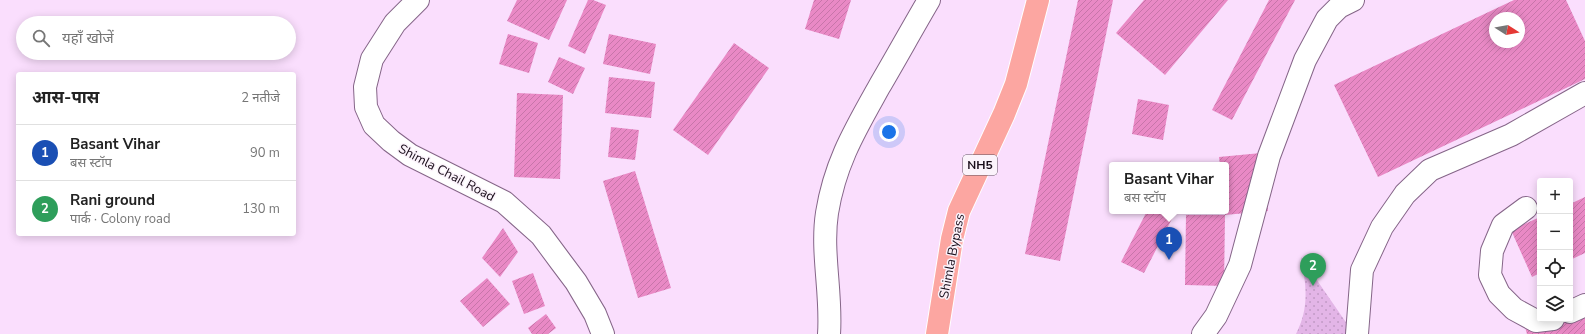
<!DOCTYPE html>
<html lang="hi">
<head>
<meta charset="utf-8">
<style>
	:root { --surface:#fff; --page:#f2f2f2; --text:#222; --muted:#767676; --line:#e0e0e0; --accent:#b45309 }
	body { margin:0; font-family:"Nunito Sans","Noto Sans Devanagari",sans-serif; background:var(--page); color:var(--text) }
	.controls { position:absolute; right:12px; bottom:12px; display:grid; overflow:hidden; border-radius:4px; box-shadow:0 2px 10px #0003 }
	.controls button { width:36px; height:36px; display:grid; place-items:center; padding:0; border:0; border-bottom:1px solid var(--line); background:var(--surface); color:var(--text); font:20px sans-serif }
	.compass { position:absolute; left:1489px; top:12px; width:36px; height:36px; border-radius:50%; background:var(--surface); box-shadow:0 2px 10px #0003; rotate:101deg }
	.you { position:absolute; left:889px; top:132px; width:14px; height:14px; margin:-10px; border:3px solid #fff; border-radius:50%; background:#1a73e8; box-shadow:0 0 0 6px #1a73e833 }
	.badge { display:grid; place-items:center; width:26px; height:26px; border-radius:50%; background:var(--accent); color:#fff; font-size:13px; font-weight:700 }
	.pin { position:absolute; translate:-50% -33px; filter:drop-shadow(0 1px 2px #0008) }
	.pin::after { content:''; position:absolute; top:21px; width:14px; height:12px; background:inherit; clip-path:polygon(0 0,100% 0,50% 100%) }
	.popup { position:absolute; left:1109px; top:162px; width:120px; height:52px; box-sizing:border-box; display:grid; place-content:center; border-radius:4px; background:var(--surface); filter:drop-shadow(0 1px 3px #0005); font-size:13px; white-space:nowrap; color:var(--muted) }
	.popup b { font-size:15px; color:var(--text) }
	.popup::after { content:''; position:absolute; left:50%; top:100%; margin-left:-8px; border:8px solid transparent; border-top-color:var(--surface) }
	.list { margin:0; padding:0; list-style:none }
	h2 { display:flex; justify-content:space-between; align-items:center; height:52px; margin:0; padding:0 16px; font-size:17px }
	h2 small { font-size:13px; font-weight:400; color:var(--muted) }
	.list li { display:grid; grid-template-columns:26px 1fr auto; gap:12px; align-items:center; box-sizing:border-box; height:56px; padding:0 16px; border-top:1px solid var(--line) }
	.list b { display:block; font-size:15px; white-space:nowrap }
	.list p { margin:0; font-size:13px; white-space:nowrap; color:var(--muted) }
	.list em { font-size:13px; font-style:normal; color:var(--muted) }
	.icon { flex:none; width:22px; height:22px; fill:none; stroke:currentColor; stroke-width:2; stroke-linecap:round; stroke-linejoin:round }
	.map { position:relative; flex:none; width:1585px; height:334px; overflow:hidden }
	.search { position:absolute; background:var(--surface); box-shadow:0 2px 10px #0003; left:16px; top:16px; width:280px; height:44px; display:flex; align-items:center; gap:10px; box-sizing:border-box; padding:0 14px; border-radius:22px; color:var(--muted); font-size:15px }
	.panel { position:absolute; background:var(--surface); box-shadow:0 2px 10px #0003; left:16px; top:72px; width:280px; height:164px; border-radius:4px }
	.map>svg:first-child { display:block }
</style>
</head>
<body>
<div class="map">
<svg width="1585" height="334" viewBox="0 0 1585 334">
	<defs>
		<pattern id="park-dots" width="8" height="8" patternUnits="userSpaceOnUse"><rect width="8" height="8" fill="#e3b5e7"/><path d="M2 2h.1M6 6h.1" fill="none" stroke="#c29ac6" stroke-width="1.8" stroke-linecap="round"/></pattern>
		<pattern id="building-hatch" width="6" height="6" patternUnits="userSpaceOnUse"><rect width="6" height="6" fill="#e989c5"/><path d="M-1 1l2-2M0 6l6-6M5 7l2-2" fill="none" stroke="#c775a9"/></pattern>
	</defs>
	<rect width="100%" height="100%" fill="#fadefd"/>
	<path fill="url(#park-dots)" d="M1301,257L1354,334H1296C1310,307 1306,285 1301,257Z"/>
	<g fill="url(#building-hatch)" fill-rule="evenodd">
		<polygon points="517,0 567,0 549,40 507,21"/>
		<polygon points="588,0 593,0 606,5 585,54 568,46"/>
		<polygon points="814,0 851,0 839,39 805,29"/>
		<polygon points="1078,0 1113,0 1060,261 1025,254"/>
		<polygon points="1144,0 1228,0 1165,75 1116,33"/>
		<polygon points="1269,0 1295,0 1232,120 1212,110"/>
		<path d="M1514,0H1566L1585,41V79L1378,177L1334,85ZM1495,18H1519V42H1495Z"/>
		<polygon points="508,34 538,43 529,73 499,64"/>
		<polygon points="609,34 656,44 650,74 603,64"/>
		<polygon points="734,43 769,68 708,155 673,130"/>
		<polygon points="559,57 585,68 573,94 548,82"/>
		<polygon points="609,77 655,82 651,118 605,113"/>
		<polygon points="517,93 563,95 560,179 514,177"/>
		<polygon points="1138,99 1169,105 1163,140 1132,134"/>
		<polygon points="611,127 639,130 635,160 608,157"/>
		<polygon points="1261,153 1268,211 1225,215 1226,165 1220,165 1219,157"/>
		<polygon points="635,171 671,288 638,298 603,181"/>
		<polygon points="1585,197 1585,253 1570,260 1570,204"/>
		<polygon points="1147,211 1176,211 1144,273 1121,262"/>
		<polygon points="1186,215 1225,215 1224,286 1185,285"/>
		<polygon points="1540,217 1540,273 1532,277 1511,230"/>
		<polygon points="503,228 518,252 500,277 482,258"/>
		<polygon points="533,273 545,306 524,314 512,281"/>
		<polygon points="487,278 510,304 483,327 460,301"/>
		<polygon points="1585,295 1585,334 1527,334 1521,314 1540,308 1540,319 1570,319 1570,299"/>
		<polygon points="546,314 556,328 548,334 532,334 528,328"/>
	</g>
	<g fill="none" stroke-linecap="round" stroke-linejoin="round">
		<defs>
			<g id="street">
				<polyline points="1526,208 1503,225 1492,251 1490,275 1499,294 1514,309 1536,321 1553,319"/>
				<polyline points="1570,312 1585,305"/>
				<polyline points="1203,334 1216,316 1240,265 1269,156 1305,60 1327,19 1339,7 1353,0"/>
				<polyline points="1357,334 1362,270 1382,227 1405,194 1430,170 1511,135 1585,93"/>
			</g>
			<g id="secondary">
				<polyline points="418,0 395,23 372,59 365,87 366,107 374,125 391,141 410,155 504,202 541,235 561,262 576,282 595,314 603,334"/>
				<path d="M829,334C832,294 821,252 827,213C835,163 855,130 879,87C896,58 912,29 929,0"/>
			</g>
			<polyline id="highway" points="937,334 952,239 959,211 1004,114 1016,84 1038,0"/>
		</defs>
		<use href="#street" stroke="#856588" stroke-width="24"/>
		<use href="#secondary" stroke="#856588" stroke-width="24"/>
		<use href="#highway" stroke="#fff" stroke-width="24"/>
		<use href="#street" stroke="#fff" stroke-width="22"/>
		<use href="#secondary" stroke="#fff" stroke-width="22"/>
		<use href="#highway" stroke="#fca6a1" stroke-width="22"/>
	</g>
	<g text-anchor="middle" stroke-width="3" stroke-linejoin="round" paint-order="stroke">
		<rect fill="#fbf3fb" stroke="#5c515d" stroke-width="1" x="963" y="155" width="34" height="20" rx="3"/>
		<g font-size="12" font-weight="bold" fill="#180c19">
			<text x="980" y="169">NH5</text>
		</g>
		<g font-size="13" fill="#180c19" stroke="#fbf3fb">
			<text transform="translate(447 172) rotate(28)" y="5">Shimla Chail Road</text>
			<text transform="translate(951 256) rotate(-79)" y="5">Shimla Bypass</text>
		</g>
	</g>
</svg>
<div class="controls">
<button>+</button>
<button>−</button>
<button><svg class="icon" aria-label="locate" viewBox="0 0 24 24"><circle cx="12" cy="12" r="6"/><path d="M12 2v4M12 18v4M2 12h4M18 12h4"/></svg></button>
<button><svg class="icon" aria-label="layers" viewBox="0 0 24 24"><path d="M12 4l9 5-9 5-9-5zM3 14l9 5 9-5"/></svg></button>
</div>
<svg class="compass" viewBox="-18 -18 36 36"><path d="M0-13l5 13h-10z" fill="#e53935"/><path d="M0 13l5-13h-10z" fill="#767676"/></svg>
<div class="you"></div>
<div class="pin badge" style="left:1169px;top:260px;background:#1a4fb4">1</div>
<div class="popup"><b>Basant Vihar</b>बस स्टॉप</div>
<div class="pin badge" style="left:1313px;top:286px;background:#2e9e5b">2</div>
<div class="search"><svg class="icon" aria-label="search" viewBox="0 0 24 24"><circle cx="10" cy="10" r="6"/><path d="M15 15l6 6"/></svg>यहाँ खोजें</div>
<section class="panel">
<h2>आस-पास<small>2 नतीजे</small></h2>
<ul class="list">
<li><span class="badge" style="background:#1a4fb4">1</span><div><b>Basant Vihar</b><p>बस स्टॉप</p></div><em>90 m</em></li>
<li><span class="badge" style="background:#2e9e5b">2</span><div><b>Rani ground</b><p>पार्क · Colony road</p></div><em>130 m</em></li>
</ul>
</section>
</div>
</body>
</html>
